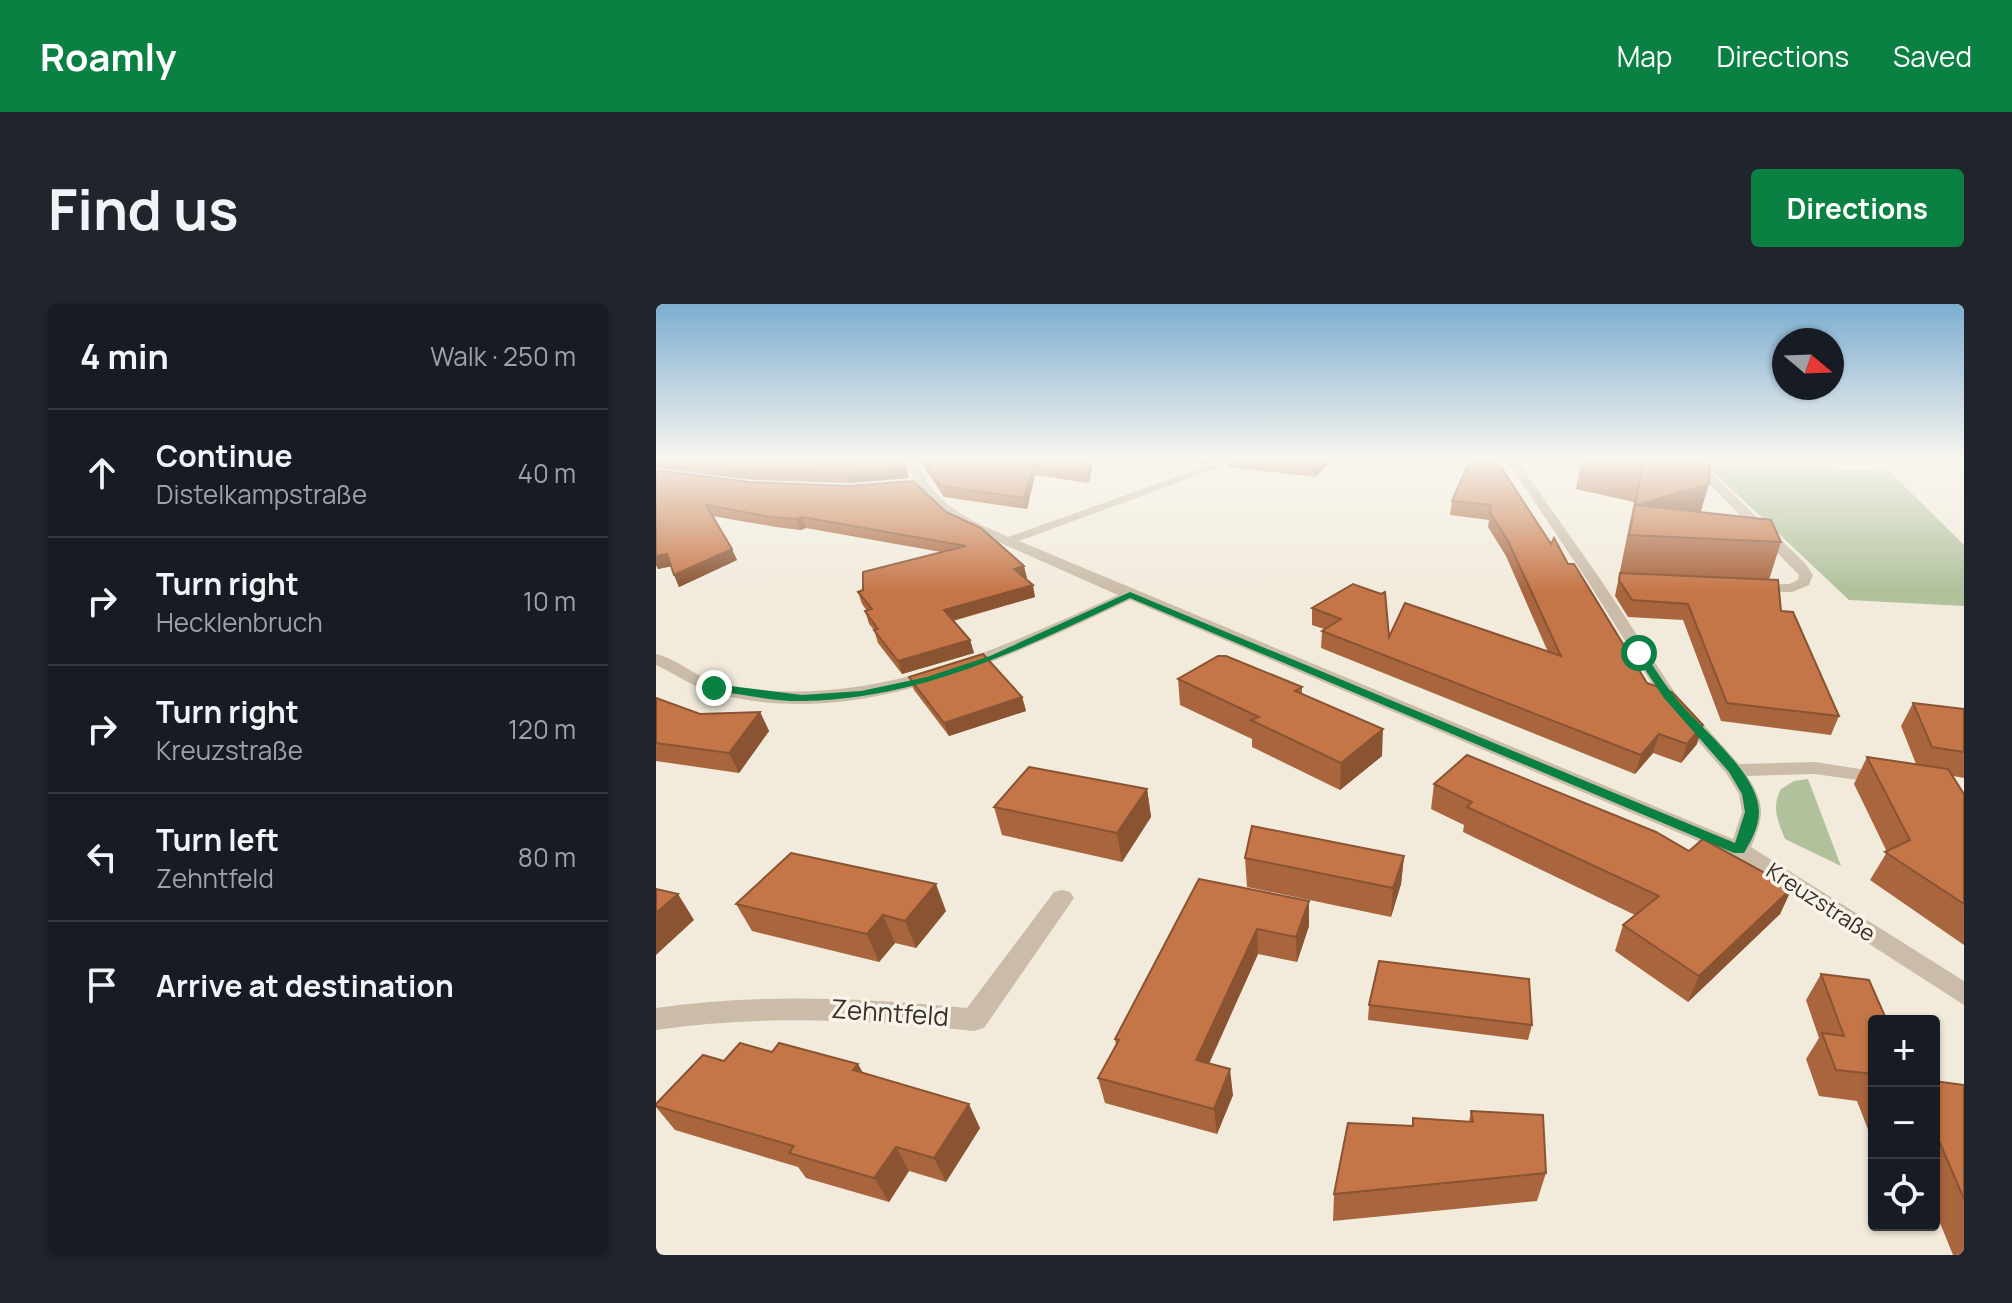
<!DOCTYPE html>
<html lang="en">
<head>
<meta charset="utf-8">
<style>
	:root { --surface:#171b24; --page:#20242c; --text:#f1f3f6; --muted:#9ea1a6; --line:#363941; --accent:#0b8043 }
	body { margin:0; font-family:Manrope,sans-serif; background:var(--page); color:var(--text) }
	.controls { position:absolute; right:24px; bottom:24px; display:grid; overflow:hidden; border-radius:8px; box-shadow:0 2px 6px #0004 }
	.controls button { width:72px; height:72px; display:grid; place-items:center; padding:0; border:0; border-bottom:2px solid var(--line); background:var(--surface); color:var(--text); font:40px sans-serif }
	.compass { position:absolute; left:1116px; top:24px; width:72px; height:72px; border-radius:50%; background:var(--surface); box-shadow:0 2px 6px #0004; rotate:109deg }
	.stop { position:absolute; width:24px; height:24px; margin:-18px; border:6px solid #0b8043; border-radius:50%; background:#fff }
	.stop.end { background:#0b8043; border-color:#fff; box-shadow:0 2px 8px #0008 }
	.list { margin:0; padding:0; list-style:none }
	h2 { display:flex; justify-content:space-between; align-items:center; height:104px; margin:0; padding:0 32px; font-size:34px }
	h2 small { font-size:26px; font-weight:400; color:var(--muted) }
	.list li { display:grid; grid-template-columns:52px 1fr auto; gap:24px; align-items:center; box-sizing:border-box; height:128px; padding:0 32px; border-top:2px solid var(--line) }
	.list b { display:block; font-size:30px; white-space:nowrap }
	.list p { margin:0; font-size:26px; white-space:nowrap; color:var(--muted) }
	.list em { font-size:26px; font-style:normal; color:var(--muted) }
	.icon { flex:none; width:44px; height:44px; fill:none; stroke:currentColor; stroke-width:2; stroke-linecap:round; stroke-linejoin:round }
	.map { position:relative; flex:none; width:1308px; height:951px; overflow:hidden; border-radius:8px }
	header { display:flex; align-items:center; gap:48px; box-sizing:border-box; height:112px; padding:0 40px; background:var(--accent); color:#fff }
	header strong { font-size:38px }
	nav { display:flex; gap:44px; margin-inline-start:auto; font-size:28px }
	.intro { display:flex; align-items:center; justify-content:space-between; box-sizing:border-box; height:192px; padding:0 48px }
	h1 { margin:0; font-size:56px }
	.button { padding:20px 36px; border-radius:8px; background:var(--accent); color:#fff; font-size:28px; font-weight:700 }
	main { display:flex; gap:48px; padding:0 48px }
	aside { flex:1; background:var(--surface); border-radius:8px; box-shadow:0 2px 6px #0004 }
	.map>svg:first-child { display:block }
</style>
</head>
<body>
<header>
<strong>Roamly</strong>
<nav><a>Map</a><a>Directions</a><a>Saved</a></nav>
</header>
<div class="intro"><h1>Find us</h1><a class="button">Directions</a></div>
<main>
<aside>
<h2>4 min<small>Walk · 250 m</small></h2>
<ul class="list">
<li><svg class="icon" aria-label="ahead" viewBox="0 0 24 24"><path d="M12 20V5M6 11l6-6 6 6"/></svg><div><b>Continue</b><p>Distelkampstraße</p></div><em>40 m</em></li>
<li><svg class="icon" aria-label="right" viewBox="0 0 24 24"><path d="M7 20v-9h11M14 6l5 5-5 5"/></svg><div><b>Turn right</b><p>Hecklenbruch</p></div><em>10 m</em></li>
<li><svg class="icon" aria-label="right" viewBox="0 0 24 24"><path d="M7 20v-9h11M14 6l5 5-5 5"/></svg><div><b>Turn right</b><p>Kreuzstraße</p></div><em>120 m</em></li>
<li><svg class="icon" aria-label="left" viewBox="0 0 24 24"><path d="M17 20v-9H6M10 6l-5 5 5 5"/></svg><div><b>Turn left</b><p>Zehntfeld</p></div><em>80 m</em></li>
<li><svg class="icon" aria-label="arrive" viewBox="0 0 24 24"><path d="M6 21V4h12l-3 4 3 4H6"/></svg><div><b>Arrive at destination</b></div></li>
</ul>
</aside>
<div class="map">
<svg width="1308" height="951" viewBox="0 0 1308 951">
	<rect width="100%" height="100%" fill="#f2ebdc"/>
	<g fill="#b0c19c">
		<polygon points="1050,161 1233,167 1308,241 1308,302 1193,296"/>
		<path d="M1152,475L1185,562L1129,535C1122,517 1115,503 1125,485L1138,477Z"/>
	</g>
	<g fill="none" stroke-linecap="round" stroke-linejoin="round">
		<g fill="#cabca8" fill-rule="evenodd">
			<path d="M250,154H260C278,202 308,213 352,233L574,154H589L363,237L1077,535L1086,508L1083,490L1070,469L1006,396L931,276L849,154H859L945,276L1019,389L1083,460L1159,458L1236,470L1239,474L1229,480L1159,470L1091,472C1110,500 1108,513 1095,543L1308,677V701L1075,551L474,296C346,356 199,429 55,388C35,382 18,369 0,361V350C24,356 42,375 66,380C208,409 336,348 462,291L295,217L260,182Z"/>
			<polygon points="1028,154 1039,154 1149,259 1157,271 1153,281 1136,288 1093,287 1093,281 1133,280 1142,276 1143,271"/>
			<path d="M406,586L414,588L418,594L328,724L318,727C211,716 107,710 0,726V704C104,689 207,694 311,704L398,588Z"/>
		</g>
	</g>
	<g fill="#a9653e">
		<polygon points="0,154 248,154 253,174 193,179 97,176 0,164"/>
		<polygon points="262,154 438,154 433,179 379,171 371,205 288,193"/>
		<polygon points="505,154 565,154 549,160"/>
		<polygon points="573,154 679,154 659,173 573,163"/>
		<polygon points="815,154 895,240 912,260 991,379 1041,440 1025,459 997,449 979,470 665,344 666,327 668,325 656,321 656,304 733,333 892,348 850,252 832,223 833,216 794,211 796,197"/>
		<polygon points="926,154 1054,154 1045,208 1125,238 1113,276 1125,307 1183,412 1175,431 1065,417 1027,316 972,313 959,292 978,198 920,185"/>
		<polygon points="0,166 290,208 371,274 369,274 379,293 297,317 314,336 318,349 246,370 222,339 218,326 213,320 209,307 211,307 206,300 202,288 207,286 285,248 150,224 144,226 120,223 56,212 81,256 23,283 15,262 2,265 0,261"/>
		<polygon points="253,373 366,393 370,407 293,432 258,386"/>
		<polygon points="522,375 646,383 646,390 726,452 684,486 596,443 596,435 524,401"/>
		<polygon points="0,394 44,410 104,408 113,427 83,469 0,457"/>
		<polygon points="1257,399 1308,405 1308,474 1297,472 1308,490 1308,641 1214,576 1231,548 1198,480 1211,453 1260,460 1245,422"/>
		<polygon points="778,480 1136,584 1124,610 1032,698 959,647 967,621 979,611 807,528 808,521 775,505"/>
		<polygon points="491,485 495,513 466,558 346,531 338,503"/>
		<polygon points="748,552 745,580 735,613 591,583 589,554"/>
		<polygon points="543,575 653,622 641,658 602,650 553,760 577,791 561,830 449,799 442,774 460,741 459,735"/>
		<polygon points="80,600 290,607 260,644 239,639 223,658 96,627"/>
		<polygon points="1165,670 1218,717 1218,841 1201,797 1163,792 1150,755 1163,734 1150,696"/>
		<polygon points="713,701 876,721 872,736 712,716"/>
		<polygon points="116,748 207,769 324,824 290,878 253,867 233,898 150,874 142,863 19,826 0,803 0,800 68,757"/>
		<polygon points="1278,777 1308,781 1308,951 1297,951 1278,904"/>
		<polygon points="815,807 890,869 881,897 677,917 678,890 756,822 757,814 813,818"/>
	</g>
	<g fill="#8a5332">
		<polygon points="248,154 253,174 193,179 189,169"/>
		<polygon points="435,154 438,154 433,179 431,169"/>
		<polygon points="548,154 565,154 549,160"/>
		<polygon points="669,154 679,154 659,173 659,163"/>
		<polygon points="377,162 379,171 371,205 368,194"/>
		<polygon points="1053,180 1042,216 973,231 971,238 980,201"/>
		<polygon points="146,213 150,224 144,226 140,215"/>
		<polygon points="76,245 81,256 23,283 18,271"/>
		<polygon points="11,250 17,262 2,265 0,261 0,252"/>
		<polygon points="368,262 371,274 361,277 358,265"/>
		<polygon points="377,281 379,293 291,318 288,306"/>
		<polygon points="314,336 318,349 246,370 242,357"/>
		<polygon points="366,393 370,407 293,432 288,419"/>
		<polygon points="104,408 113,427 83,469 73,449"/>
		<polygon points="1047,421 1041,440 1025,459 1031,440"/>
		<polygon points="727,425 726,452 684,486 685,459"/>
		<polygon points="1003,430 997,449 979,470 985,451"/>
		<polygon points="491,485 495,513 466,558 461,529"/>
		<polygon points="748,552 745,580 735,613 737,584"/>
		<polygon points="280,580 290,607 260,644 249,617"/>
		<polygon points="1136,584 1124,610 1032,698 1043,672"/>
		<polygon points="22,590 38,616 0,651 0,609"/>
		<polygon points="653,597 653,622 641,658 640,633"/>
		<polygon points="227,611 239,639 223,658 211,630"/>
		<polygon points="601,625 602,650 543,781 540,756"/>
		<polygon points="202,760 216,785 197,766"/>
		<polygon points="574,765 577,791 561,830 558,805"/>
		<polygon points="313,800 324,824 290,878 278,854"/>
		<polygon points="240,843 253,867 233,898 218,874"/>
	</g>
	<g fill="#c57648" stroke="#8a5332" stroke-width="2">
		<polygon points="0,154 248,154 250,164 189,169 93,166"/>
		<polygon points="266,154 435,154 431,169 377,162 368,194 285,182"/>
		<polygon points="579,154 669,154 659,163"/>
		<polygon points="815,154 839,154 895,240 898,234 912,260 918,260 991,379 1016,388 1047,421 1031,440 1003,430 985,451 666,327 685,315 656,304 697,280 725,290 729,288 733,333 749,299 905,352 852,237 834,209 835,201 796,197"/>
		<polygon points="942,154 1054,154 1053,180 980,201 1115,216 1125,238 973,231 987,163"/>
		<polygon points="0,166 93,178 192,182 257,177 290,208 325,224 368,262 358,265 377,281 288,306 314,336 242,357 218,326 222,325 209,307 216,305 202,288 207,286 207,268 310,242 146,213 140,215 115,213 50,201 76,245 18,271 11,250 0,252"/>
		<polygon points="964,269 1122,276 1125,307 1137,308 1183,412 1071,399 1032,300 976,296 963,276"/>
		<polygon points="327,350 366,393 288,419 253,373"/>
		<polygon points="562,352 570,352 646,383 639,387 727,425 685,459 595,416 603,413 522,375"/>
		<polygon points="0,394 44,410 104,408 73,449 0,439"/>
		<polygon points="1257,399 1308,405 1308,448 1276,443"/>
		<polygon points="811,451 1000,528 1033,547 1047,535 1136,584 1043,672 967,621 1003,592 811,503 816,498 778,480"/>
		<polygon points="1211,453 1292,465 1308,490 1308,600 1229,548 1254,536"/>
		<polygon points="373,463 491,485 461,529 338,503"/>
		<polygon points="596,522 748,552 737,584 589,554"/>
		<polygon points="135,549 280,580 249,617 227,611 211,630 80,600"/>
		<polygon points="543,575 653,597 640,633 601,625 540,756 574,765 558,805 442,774 463,736 459,735"/>
		<polygon points="0,585 22,590 0,609"/>
		<polygon points="723,657 873,675 876,721 713,701"/>
		<polygon points="1165,670 1213,676 1231,717 1218,717 1218,770 1180,766 1166,729 1188,732"/>
		<polygon points="84,739 116,748 123,739 202,760 197,766 313,800 278,854 240,843 218,874 133,849 138,842 0,802 0,800 47,751 68,757"/>
		<polygon points="1278,777 1308,781 1308,895 1281,832 1278,832"/>
		<polygon points="815,807 887,811 890,869 678,890 692,819 757,822 757,814 817,818"/>
	</g>
	<linearGradient id="sky" x2="0" y2="1"><stop stop-color="#7daed1"/><stop offset="0.54" stop-color="#f9f6ef"/><stop offset="1" stop-color="#f9f6ef" stop-opacity="0"/></linearGradient>
	<rect width="1308" height="287" fill="url(#sky)"/>
	<path fill="#0b8043" d="M474,288L1079,539L1089,508L1086,490L1073,468L1008,394L978,349L987,347C996,360 1005,375 1015,388C1038,420 1103,467 1103,508C1103,523 1095,537 1088,549H1078L474,294C370,343 267,395 149,397C119,398 87,390 58,387L52,384L58,380L146,391L205,387L271,373L334,352Z"/>
	<g text-anchor="middle" stroke-width="7" stroke-linejoin="round" paint-order="stroke">
		<g font-size="22" fill="#372f28" stroke="#f9f4e9">
			<text transform="translate(1165 598) rotate(33)" y="8">Kreuzstraße</text>
		</g>
		<g font-size="26" fill="#372f28" stroke="#f9f4e9">
			<text transform="translate(234 709) rotate(4)" y="9">Zehntfeld</text>
		</g>
	</g>
</svg>
<div class="controls">
<button>+</button>
<button>−</button>
<button><svg class="icon" aria-label="locate" viewBox="0 0 24 24"><circle cx="12" cy="12" r="6"/><path d="M12 2v4M12 18v4M2 12h4M18 12h4"/></svg></button>
</div>
<svg class="compass" viewBox="-18 -18 36 36"><path d="M0-13l5 13h-10z" fill="#e53935"/><path d="M0 13l5-13h-10z" fill="#9ea1a6"/></svg>
<div class="stop" style="left:983px;top:349px"></div>
<div class="stop end" style="left:58px;top:384px"></div>
</div>
</main>
</body>
</html>
